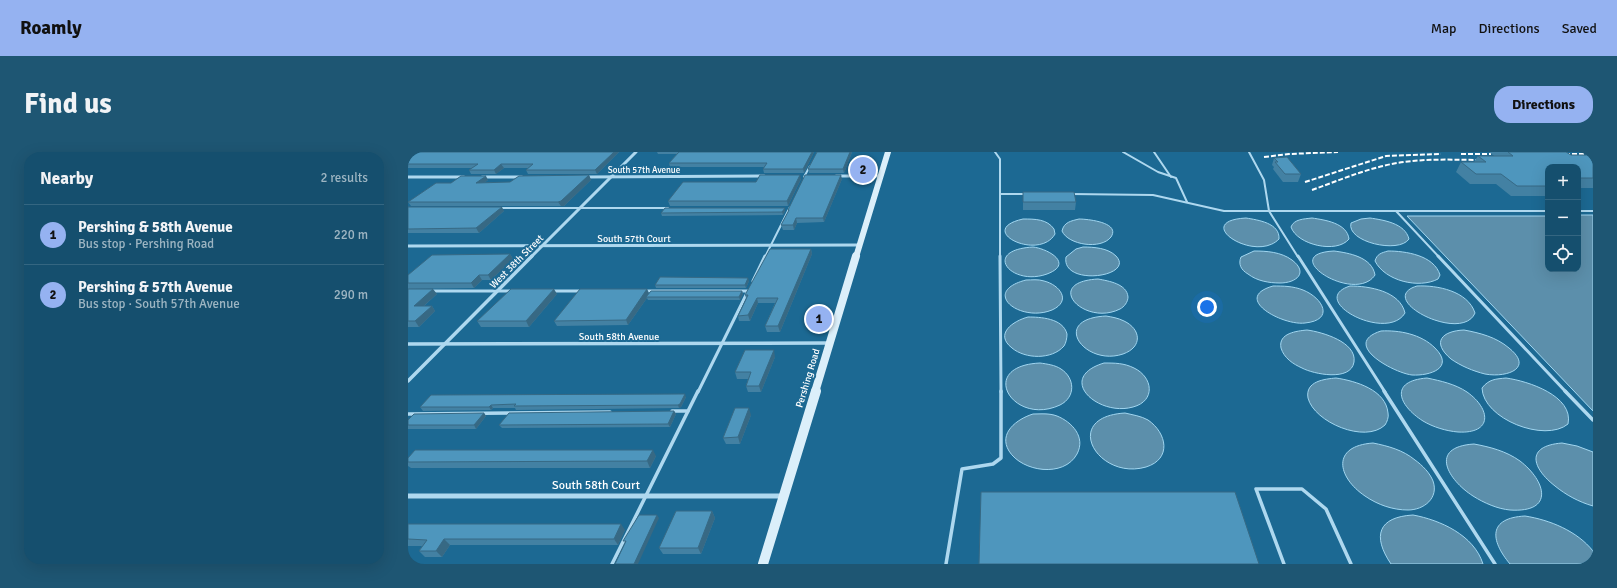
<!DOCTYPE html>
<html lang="en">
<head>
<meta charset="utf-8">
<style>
	:root { --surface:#154f6e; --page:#1e5673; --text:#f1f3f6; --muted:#9db5c2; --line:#346681; --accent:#95b2f1 }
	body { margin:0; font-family:Signika,sans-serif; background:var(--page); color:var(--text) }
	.controls { position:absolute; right:12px; top:12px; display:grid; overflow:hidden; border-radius:8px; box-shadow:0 4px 16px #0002 }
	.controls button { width:36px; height:36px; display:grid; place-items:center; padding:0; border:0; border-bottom:1px solid var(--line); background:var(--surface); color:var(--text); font:20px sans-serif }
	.you { position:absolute; left:799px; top:155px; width:14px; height:14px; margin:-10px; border:3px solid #fff; border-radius:50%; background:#1a73e8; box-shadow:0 0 0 6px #1a73e833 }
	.badge { display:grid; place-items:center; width:26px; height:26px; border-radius:50%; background:var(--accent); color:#111; font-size:13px; font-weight:700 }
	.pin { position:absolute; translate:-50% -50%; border:2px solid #fff; box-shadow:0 1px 4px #0006 }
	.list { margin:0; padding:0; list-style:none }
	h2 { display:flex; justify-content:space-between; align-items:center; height:52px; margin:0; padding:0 16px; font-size:17px }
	h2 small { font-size:13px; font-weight:400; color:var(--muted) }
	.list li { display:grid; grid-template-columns:26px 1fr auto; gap:12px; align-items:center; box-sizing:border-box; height:60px; padding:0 16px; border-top:1px solid var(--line) }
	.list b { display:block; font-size:15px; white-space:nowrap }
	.list p { margin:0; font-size:13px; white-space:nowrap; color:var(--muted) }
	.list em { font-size:13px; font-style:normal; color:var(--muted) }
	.icon { flex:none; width:22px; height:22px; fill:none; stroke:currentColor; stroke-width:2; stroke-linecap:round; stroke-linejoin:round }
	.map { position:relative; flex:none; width:1185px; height:412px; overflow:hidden; border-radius:16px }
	header { display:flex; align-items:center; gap:24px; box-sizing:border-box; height:56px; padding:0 20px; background:var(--accent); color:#111 }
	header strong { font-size:19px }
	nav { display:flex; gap:22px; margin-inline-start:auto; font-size:14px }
	.intro { display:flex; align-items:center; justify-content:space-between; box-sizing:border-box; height:96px; padding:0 24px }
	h1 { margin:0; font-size:28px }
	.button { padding:10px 18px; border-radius:16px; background:var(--accent); color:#111; font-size:14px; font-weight:700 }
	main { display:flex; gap:24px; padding:0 24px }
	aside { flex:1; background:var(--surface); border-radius:16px; box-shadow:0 4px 16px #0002 }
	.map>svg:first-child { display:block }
</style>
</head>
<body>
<header>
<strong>Roamly</strong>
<nav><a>Map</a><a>Directions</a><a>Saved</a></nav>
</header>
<div class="intro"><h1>Find us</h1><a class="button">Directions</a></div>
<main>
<aside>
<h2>Nearby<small>2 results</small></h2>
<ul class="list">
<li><span class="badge">1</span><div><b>Pershing &amp; 58th Avenue</b><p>Bus stop · Pershing Road</p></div><em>220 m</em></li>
<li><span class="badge">2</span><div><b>Pershing &amp; 57th Avenue</b><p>Bus stop · South 57th Avenue</p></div><em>290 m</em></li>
</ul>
</aside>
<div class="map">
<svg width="1185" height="412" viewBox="0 0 1185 412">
	<rect width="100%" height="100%" fill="#1c6993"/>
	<g fill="#5c8fab" stroke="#a1d6f0">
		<polygon points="1170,63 1185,63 1185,259 999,64 1140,64 1140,117 1170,117"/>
		<path d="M838,66C850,68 872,71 871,87C847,112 782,69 838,66Z"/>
		<path d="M904,66C917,68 939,71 941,87C929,102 889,93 883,75C886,67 896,67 904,66Z"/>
		<path d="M962,66C975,68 997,71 1001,87C991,102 938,90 943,71L953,67Z"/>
		<path d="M615,67C627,67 639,67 646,77L647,82C631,110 566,78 615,67Z"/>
		<path d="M671,67C678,67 713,70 703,85C693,98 660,93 654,79C656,70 663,69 671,67Z"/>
		<path d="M625,95C641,97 666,112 639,122C603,135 573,98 625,95Z"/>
		<path d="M675,95C686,95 700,96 708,104C728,125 653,135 658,105L668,97Z"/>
		<path d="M846,99C859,99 873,100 884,108C901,121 888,131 872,131C861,131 849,129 840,122C833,118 830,112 833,105Z"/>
		<path d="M926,99C941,101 964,105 967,123C947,153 867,102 926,99Z"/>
		<path d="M980,99C997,99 1026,103 1032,123L1030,127C1011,137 977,129 967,109C969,102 973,101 980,99Z"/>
		<path d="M690,127C701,129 719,132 720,145C720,150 716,155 712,157C676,175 634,130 690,127Z"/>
		<path d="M618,128C624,128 630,127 636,129C652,133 664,149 644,158C612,171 572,140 618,128Z"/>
		<path d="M865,134C875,134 885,134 895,138C915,146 927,168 897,171C875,174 823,146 865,134Z"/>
		<path d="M942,134C961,134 992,139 997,161C979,191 898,148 942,134Z"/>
		<path d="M1009,134C1029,133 1060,139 1067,161C1054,192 966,147 1009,134Z"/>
		<path d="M698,164C704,165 710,166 716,169C733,177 735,195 715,202C677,215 641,167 698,164Z"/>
		<path d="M620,165C632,165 655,166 659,182C659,186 658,191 656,194C644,208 617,207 604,196C586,182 605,169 620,165Z"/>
		<path d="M899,178C914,180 949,190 946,210C943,230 905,222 894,216C885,212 876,206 873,196C870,181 889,179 899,178Z"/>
		<path d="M1056,178C1072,181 1088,185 1101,196C1127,217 1097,226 1077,222C1065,219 1053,214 1043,207C1023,190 1034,179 1056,178Z"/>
		<path d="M973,179C991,178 1013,182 1027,196C1047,216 1022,224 1004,223C986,221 932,192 973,179Z"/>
		<path d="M632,211C639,212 647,213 653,217C667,226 668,245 652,253C605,275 568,214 632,211Z"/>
		<path d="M696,211C707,211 716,211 726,216C745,225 748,249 725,255C690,265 647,226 696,211Z"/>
		<path d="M928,226C948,229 978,238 980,261C981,265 979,270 977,273C957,292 906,270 900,246C897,229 917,227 928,226Z"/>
		<path d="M1019,226C1033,229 1047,232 1059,240C1083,257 1085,282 1050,280C1038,279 1025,275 1015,269C990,253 981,229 1019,226Z"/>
		<path d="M1098,226C1120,229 1166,244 1160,272C1137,291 1075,267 1074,236C1081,227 1088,227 1098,226Z"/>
		<path d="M717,261C725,263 733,264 740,268C759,281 764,307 738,315C690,329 652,265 717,261Z"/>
		<path d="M625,262C633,262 641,261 649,264C664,270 678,285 669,302C656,326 614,320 601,299C590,281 609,267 625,262Z"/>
		<path d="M965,291C980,294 995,298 1007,308C1014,313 1022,321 1025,329C1031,346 1016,358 1000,358C985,358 970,353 957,344C929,325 923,294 965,291Z"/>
		<path d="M1154,291L1169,294L1185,300V354C1171,350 1158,343 1147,334C1124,316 1117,294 1154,291Z"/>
		<path d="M1066,292C1082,295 1098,299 1112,309C1138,329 1147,361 1102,358C1090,357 1076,351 1065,344C1040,328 1020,295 1066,292Z"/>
		<path d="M1005,363C1032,368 1066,383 1075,412H983C964,384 970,365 1005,363Z"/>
		<path d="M1117,364C1142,368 1169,379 1185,399V412H1102C1082,388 1080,366 1117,364Z"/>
	</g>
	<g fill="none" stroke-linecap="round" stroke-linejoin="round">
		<g stroke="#aed8ef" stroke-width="2">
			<polyline points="587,0 592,7 592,42"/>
			<polyline points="715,0 750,20 768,26 779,50"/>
			<polyline points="746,0 763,25"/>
			<polyline points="396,25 402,14"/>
			<polyline points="663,42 745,43 816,59 861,59 856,28 841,0"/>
			<polyline points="92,56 260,56"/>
			<polyline points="988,59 1140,59"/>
			<polyline points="1170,59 1185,59"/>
			<polyline points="357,105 382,55"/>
			<polyline points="592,105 592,42 617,42"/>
			<polyline points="890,105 861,59 988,59 1031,105"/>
		</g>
		<g stroke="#aed8ef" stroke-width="3">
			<polyline points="592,104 593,240"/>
			<polyline points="890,104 977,240"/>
			<polyline points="1030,104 1158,240"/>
			<polyline points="345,129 357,104"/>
			<polyline points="24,139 104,139"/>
			<polyline points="144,139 174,139"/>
			<polyline points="236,139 340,139"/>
			<polyline points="290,240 339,141"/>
		</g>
		<g stroke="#aed8ef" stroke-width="3.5">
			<polyline points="976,239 1087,412"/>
			<polyline points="1157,239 1185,268"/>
			<polyline points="264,259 280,259"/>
			<polyline points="0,262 202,260"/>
			<polyline points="204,412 290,239"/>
			<polyline points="538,412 554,317 585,312 593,306 593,239"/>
			<polyline points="876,412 848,337 894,337 918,357 943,412"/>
		</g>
		<g stroke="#aed8ef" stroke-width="3">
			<polyline points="428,24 473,24"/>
			<polyline points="0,25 56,25"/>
			<polyline points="74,25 114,25"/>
			<polyline points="176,25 356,24"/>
			<polyline points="0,94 452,93"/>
			<polyline points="123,105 228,0"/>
		</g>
		<g stroke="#aed8ef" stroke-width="3.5">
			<polyline points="0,192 422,191"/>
			<polyline points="0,229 124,104"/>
		</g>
		<polyline stroke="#aed8ef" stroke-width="5" points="0,344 376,344"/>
		<polyline stroke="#dbeffa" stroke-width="6" points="448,105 480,0"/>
		<polyline stroke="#dbeffa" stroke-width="8" points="407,240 448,104"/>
		<polyline stroke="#dbeffa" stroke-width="10" points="355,412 408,239"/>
		<g stroke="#fff" stroke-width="2" stroke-dasharray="5 2" stroke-linecap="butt">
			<polyline points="1053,2 1083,2"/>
			<polyline points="1150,2 1185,2"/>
			<polyline points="856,5 881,2 930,0"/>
			<polyline points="897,30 978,4 1033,2"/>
			<path d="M904,38C932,28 960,16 989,11C1018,6 1048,8 1078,8"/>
		</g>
	</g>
	<g fill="#4381a3">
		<polygon points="211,0 189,22 120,22 118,18 120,16 96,16 88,22 63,22 61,18 64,16 0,16 0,4"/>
		<polygon points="249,0 406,0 396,21 356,21 355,17 357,15 262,15 261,11 269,2 250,2"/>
		<polygon points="409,0 444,0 436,21 401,21 400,17"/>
		<polygon points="1081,0 1158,0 1163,3 1185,3 1185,36 1170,36 1170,15 1140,15 1140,44 1103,44 1088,32 1062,32 1048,20 1053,10 1066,10 1070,4 1086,4"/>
		<polygon points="866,6 893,22 890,30 875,30 865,17 866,15 864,13"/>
		<polygon points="181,23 183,28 156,54 3,54 0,50 43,31 80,28 76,31 102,30"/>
		<polygon points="393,27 380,54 262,54 260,49"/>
		<polygon points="434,27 416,70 389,71 386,78 375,78 373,73 380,60 380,58"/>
		<polygon points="615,40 668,50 667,58 615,58"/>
		<polygon points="0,55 96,59 71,81 0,81"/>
		<polygon points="377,59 375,63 254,64 253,61"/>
		<polygon points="403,97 404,102 372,180 359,180 357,174 367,151 350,151 342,169 331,169 330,164 338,146 337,143"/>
		<polygon points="102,102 105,107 83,128 74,128 66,136 0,137 0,123"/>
		<polygon points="341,129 338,136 248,136 247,133"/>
		<polygon points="0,137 29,142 16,154 24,154 27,159 11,175 0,175"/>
		<polygon points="239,137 241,141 334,139 335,142 332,148 240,148 239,146 220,173 149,174 146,169"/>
		<polygon points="149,142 121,175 73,175 69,169"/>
		<polygon points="367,205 353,240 340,240 338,234 340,227 329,227 327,220"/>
		<polygon points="278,245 273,255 271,256 108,258 107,256 85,256 83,258 15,259 12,255"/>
		<polygon points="266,259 268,262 262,275 94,276 91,273"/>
		<polygon points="76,261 78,264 68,277 0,277 0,268"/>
		<polygon points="343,263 332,292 318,292 315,286"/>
		<polygon points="248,304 242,316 3,316 0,314 0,306"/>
		<polygon points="304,359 307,366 293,402 255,402 251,396"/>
		<polygon points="0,372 217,378 210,393 42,393 34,405 17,405 11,399 14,394 0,394"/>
	</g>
	<g fill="#376984">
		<polygon points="206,0 211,0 189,22 187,18"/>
		<polygon points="404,0 406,0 396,21 395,17"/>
		<polygon points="442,0 444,0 436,21 435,17"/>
		<polygon points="93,12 96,16 88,22 86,18"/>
		<polygon points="181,23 183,28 156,54 153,54 150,50"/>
		<polygon points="392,23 393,27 380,54 379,49"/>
		<polygon points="433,23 434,27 416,70 415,66"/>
		<polygon points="78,24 80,28 71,35 68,31"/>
		<polygon points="94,55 96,59 71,81 68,76"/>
		<polygon points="377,56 377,59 375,63 374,60"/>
		<polygon points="388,66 389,71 386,78 385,73"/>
		<polygon points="403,97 404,102 372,180 370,174"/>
		<polygon points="102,102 105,107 83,128 80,123"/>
		<polygon points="71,123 74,128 66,136 63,131"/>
		<polygon points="340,126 341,129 338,136 337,133"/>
		<polygon points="25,137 29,142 10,159 6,154"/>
		<polygon points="146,137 149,142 121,175 118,169"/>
		<polygon points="239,137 241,142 238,145 239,146 220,173 218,168"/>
		<polygon points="334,139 335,142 332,148 331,145"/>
		<polygon points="349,146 350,151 342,169 340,163"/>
		<polygon points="24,154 27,159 11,175 7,169"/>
		<polygon points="366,198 367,205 353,240 351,234"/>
		<polygon points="277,242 278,245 273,255 271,256 270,253"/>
		<polygon points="83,253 85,256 83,258 81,255"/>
		<polygon points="341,256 343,263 332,292 330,285"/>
		<polygon points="266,259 268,262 262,275 260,272"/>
		<polygon points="76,261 78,264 68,277 66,273"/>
		<polygon points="245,298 248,304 242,316 239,309"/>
		<polygon points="304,359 307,366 293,402 290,396"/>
		<polygon points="249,363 251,366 230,412 226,412"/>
		<polygon points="213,372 217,378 210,393 206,387"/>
		<polygon points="36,387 42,393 34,405 28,399"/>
	</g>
	<g fill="#4e96bd" stroke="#376984">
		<polygon points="6,0 206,0 187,18 118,18 125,12 93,12 86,18 61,18 70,12 0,12 0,4"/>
		<polygon points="271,0 404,0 395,17 355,17 359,11 261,11"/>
		<polygon points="409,0 442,0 435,17 400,17"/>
		<polygon points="1100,0 1158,0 1163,3 1185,3 1185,26 1170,26 1170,15 1140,15 1140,34 1109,34 1093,22 1068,22 1053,10 1078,10 1070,4 1105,4"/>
		<polygon points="879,5 893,22 877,22 867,10 870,10 866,6"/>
		<polygon points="181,23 153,49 150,50 0,50 28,31 43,31 53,24 78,24 68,31 102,30 111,24"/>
		<polygon points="352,23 392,23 379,49 260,49 275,30 348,30"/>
		<polygon points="397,23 433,23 415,66 388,66 385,73 373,73 381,58 380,58"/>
		<polygon points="615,40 666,40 668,50 615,50"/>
		<polygon points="0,55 94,55 68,76 0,77"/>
		<polygon points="257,56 377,56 374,60 253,61"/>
		<polygon points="362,97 403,97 370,174 357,174 370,146 349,146 340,163 330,164 340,143 337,143"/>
		<polygon points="102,102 80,123 71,123 63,131 0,131 0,123 24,103"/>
		<polygon points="252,125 340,126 337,133 247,133"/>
		<polygon points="0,137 25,137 6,154 24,154 7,169 0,169"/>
		<polygon points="103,137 146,137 118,169 69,169"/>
		<polygon points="172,137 239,137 218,168 146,169"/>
		<polygon points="243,139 334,139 331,145 238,145"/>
		<polygon points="337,198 366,198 351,234 338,234 343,220 327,220"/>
		<polygon points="277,242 272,252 270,253 106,254 108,252 83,253 81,255 12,255 23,243"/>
		<polygon points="327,256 341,256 330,285 315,286"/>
		<polygon points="266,259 260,272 91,273 101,261"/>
		<polygon points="76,261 66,273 0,273 0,268 6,262"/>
		<polygon points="7,298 245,298 239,309 0,310 0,306"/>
		<polygon points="573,340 827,340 851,412 571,412"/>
		<polygon points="268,359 304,359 290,396 251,396"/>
		<polygon points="231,363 249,363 226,412 207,412 218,389 215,389"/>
		<polygon points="0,372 213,372 206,387 36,387 28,399 11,399 19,388 0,387"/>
	</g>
	<g text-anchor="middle" stroke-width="4" stroke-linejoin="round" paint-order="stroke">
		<g font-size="9" fill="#fff" stroke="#1c6993">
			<text x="236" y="21">South 57th Avenue</text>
		</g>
		<g font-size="10" fill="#fff" stroke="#1c6993">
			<text x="226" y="90">South 57th Court</text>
			<text transform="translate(108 109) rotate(-45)" y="4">West 38th Street</text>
			<text x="211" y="188">South 58th Avenue</text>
			<text transform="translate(399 226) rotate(-73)" y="4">Pershing Road</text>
		</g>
		<g font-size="12" fill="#fff" stroke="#1c6993">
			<text x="188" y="337">South 58th Court</text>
		</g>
	</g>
</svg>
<div class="controls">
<button>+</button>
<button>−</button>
<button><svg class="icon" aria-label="locate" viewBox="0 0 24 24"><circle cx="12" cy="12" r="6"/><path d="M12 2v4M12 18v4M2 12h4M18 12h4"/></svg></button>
</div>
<div class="you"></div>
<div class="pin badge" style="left:411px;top:167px">1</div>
<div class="pin badge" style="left:455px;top:18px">2</div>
</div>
</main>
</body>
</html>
